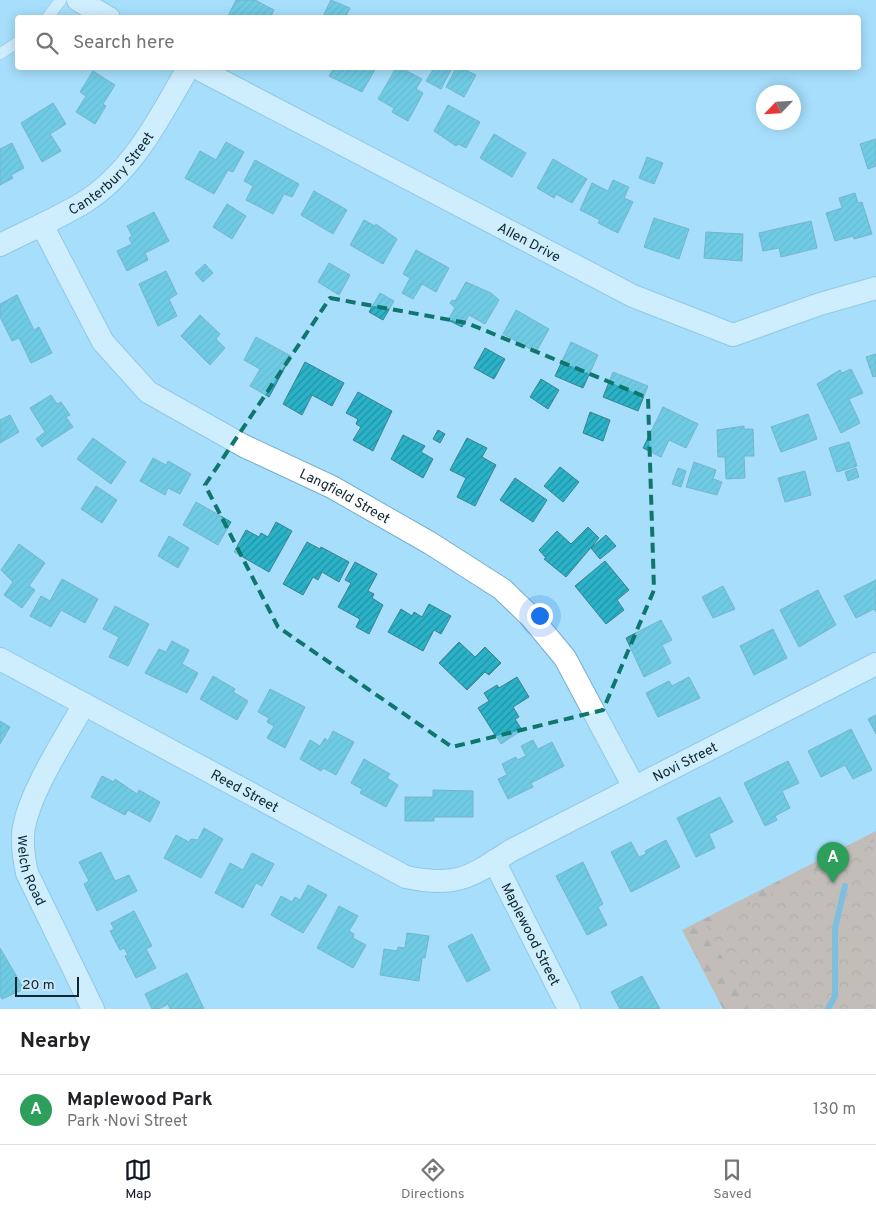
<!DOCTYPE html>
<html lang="en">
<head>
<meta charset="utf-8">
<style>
	:root { --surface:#fff; --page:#f2f2f2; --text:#202124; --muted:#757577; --line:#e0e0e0; --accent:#111827 }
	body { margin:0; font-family:Overpass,sans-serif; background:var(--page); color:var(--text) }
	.compass { position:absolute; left:756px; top:85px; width:45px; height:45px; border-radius:50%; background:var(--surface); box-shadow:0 2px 12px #0003; rotate:245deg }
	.scale { position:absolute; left:15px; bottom:12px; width:64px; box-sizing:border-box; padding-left:5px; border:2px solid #112732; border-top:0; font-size:14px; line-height:18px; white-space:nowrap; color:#112732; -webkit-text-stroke:4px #c7e7f9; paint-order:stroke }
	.you { position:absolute; left:539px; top:615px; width:18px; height:18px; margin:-12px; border:4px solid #fff; border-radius:50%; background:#1a73e8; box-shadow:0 0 0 8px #1a73e833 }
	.badge { display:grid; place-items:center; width:32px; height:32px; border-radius:50%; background:var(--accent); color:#fff; font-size:16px; font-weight:700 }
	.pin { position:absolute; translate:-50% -41px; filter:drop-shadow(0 1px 2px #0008) }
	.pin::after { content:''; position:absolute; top:26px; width:18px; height:15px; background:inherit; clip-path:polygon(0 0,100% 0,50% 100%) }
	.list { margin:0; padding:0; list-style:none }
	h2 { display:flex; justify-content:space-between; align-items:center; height:65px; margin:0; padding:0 20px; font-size:21px }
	h2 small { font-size:16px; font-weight:400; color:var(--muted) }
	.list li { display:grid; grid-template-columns:32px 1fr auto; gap:15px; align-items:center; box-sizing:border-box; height:70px; padding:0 20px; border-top:1px solid var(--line) }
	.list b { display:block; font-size:19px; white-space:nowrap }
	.list p { margin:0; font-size:16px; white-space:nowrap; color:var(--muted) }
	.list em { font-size:16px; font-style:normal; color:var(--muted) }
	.icon { flex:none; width:28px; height:28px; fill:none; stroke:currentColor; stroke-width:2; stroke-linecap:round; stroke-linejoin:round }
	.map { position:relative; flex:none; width:876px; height:1009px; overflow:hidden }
	.search { position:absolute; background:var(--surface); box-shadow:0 2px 12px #0003; left:15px; right:15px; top:15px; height:55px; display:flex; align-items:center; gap:12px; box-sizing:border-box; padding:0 18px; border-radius:5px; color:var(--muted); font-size:19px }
	.sheet { height:135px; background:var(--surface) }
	nav { display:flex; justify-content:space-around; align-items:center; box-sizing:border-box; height:70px; border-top:1px solid var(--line); background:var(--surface); font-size:14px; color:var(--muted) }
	nav a { display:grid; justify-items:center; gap:2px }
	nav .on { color:var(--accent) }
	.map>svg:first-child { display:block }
</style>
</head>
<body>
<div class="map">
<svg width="876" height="1009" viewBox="0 0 876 1009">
	<defs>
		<pattern id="forest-firs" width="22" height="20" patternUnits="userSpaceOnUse" patternTransform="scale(1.25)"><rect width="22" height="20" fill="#e49667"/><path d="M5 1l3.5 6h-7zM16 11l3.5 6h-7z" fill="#b77a55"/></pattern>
		<pattern id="park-crowns" width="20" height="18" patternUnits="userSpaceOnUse" patternTransform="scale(1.25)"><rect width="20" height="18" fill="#e49667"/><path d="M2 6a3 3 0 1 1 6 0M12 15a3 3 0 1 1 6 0" fill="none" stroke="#b77a55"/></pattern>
		<pattern id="building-hatch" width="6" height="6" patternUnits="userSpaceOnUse" patternTransform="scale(1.25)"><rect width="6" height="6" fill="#2ab3c8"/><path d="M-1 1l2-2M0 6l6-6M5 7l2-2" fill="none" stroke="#2392a3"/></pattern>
	</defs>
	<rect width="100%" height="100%" fill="#a6defb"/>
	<polygon fill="url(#forest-firs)" points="876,831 876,1009 723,1009 682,930"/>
	<polygon fill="url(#park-crowns)" points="876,840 876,1009 748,1009 706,926"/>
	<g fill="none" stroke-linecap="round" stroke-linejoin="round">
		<polyline stroke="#4d99bd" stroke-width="6" points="828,1009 835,996 835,928 845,886"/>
	</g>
	<g fill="url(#building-hatch)" stroke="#3f818d">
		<polygon points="236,0 255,0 274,10 270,18 227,18"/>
		<polygon points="331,0 350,8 345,18 322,18"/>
		<polygon points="334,68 376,68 362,92 329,76"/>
		<polygon points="396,68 401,68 422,79 416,89 423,93 408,121 392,112 394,108 378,99"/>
		<polygon points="434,68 452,68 441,89 426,81"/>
		<polygon points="456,68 461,68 476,75 464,97 446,87"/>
		<polygon points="93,71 115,85 103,104 106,106 95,124 76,112 86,96 80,92"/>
		<polygon points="53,103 66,124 50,134 61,151 42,162 21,123"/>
		<polygon points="448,105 480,122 466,148 458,144 456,146 434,131"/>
		<polygon points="494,134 526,153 512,177 480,158"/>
		<polygon points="876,139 876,166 868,169 860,144"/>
		<polygon points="226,142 244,152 233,172 228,170 214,194 185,178 200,151 216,160"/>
		<polygon points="12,143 24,168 11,175 13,178 0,185 0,149"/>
		<polygon points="647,157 663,163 654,184 639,178"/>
		<polygon points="553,159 587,179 572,203 556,194 554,198 537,188"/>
		<polygon points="255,160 299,184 292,197 284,194 273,214 246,200 253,186 244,181"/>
		<polygon points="613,180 629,187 624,198 633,202 618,233 598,223 600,220 580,210 592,183 608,191"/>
		<polygon points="314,191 347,210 333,234 301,215"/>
		<polygon points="855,193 858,203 862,202 872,234 854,239 853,236 835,241 826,213 842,208 839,198"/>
		<polygon points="227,204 246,216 232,239 213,227"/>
		<polygon points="154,212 169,241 145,253 148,260 127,271 117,251 132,244 129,238 132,236 127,226"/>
		<polygon points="654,218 689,229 679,259 644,247"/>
		<polygon points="364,220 375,226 376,224 397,239 383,264 350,245"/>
		<polygon points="811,221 817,248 781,257 779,248 763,251 759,233"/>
		<polygon points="706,232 743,234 742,261 704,258"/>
		<polygon points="416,250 449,268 436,292 422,284 413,299 402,293 410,278 403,274"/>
		<polygon points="329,263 350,275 339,295 318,282"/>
		<polygon points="205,264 213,273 203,282 195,273"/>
		<polygon points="166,271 177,294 169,299 177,316 158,326 139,284"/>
		<polygon points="466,282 491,293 499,300 485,324 469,315 462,327 448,320 455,308 450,303 452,300 455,301"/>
		<polygon points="380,293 394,301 383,320 369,312"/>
		<polygon points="17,295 34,330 39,327 52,353 31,363 19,338 12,341 0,317 0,304"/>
		<polygon points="516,310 549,329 536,352 503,334"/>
		<polygon points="200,315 220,334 216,339 225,348 210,365 181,336"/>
		<polygon points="256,337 291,356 269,397 250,386 260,369 244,360"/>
		<polygon points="571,342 598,355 583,388 555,376"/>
		<polygon points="485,348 505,359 494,379 474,368"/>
		<polygon points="876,354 876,376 873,377 866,357"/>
		<polygon points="305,362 344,383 332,406 312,395 302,415 283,404"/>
		<polygon points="851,369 863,393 849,399 860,423 841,433 817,384 840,370 842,373"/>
		<polygon points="613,372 648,386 638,411 603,397"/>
		<polygon points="541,379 559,390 548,409 530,397"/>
		<polygon points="358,392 392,411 373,451 353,440 361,427 356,424 358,419 346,413"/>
		<polygon points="51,395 57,404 61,402 70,415 66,417 73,427 42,447 36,439 45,432 30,408"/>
		<polygon points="663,407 698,424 686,448 669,440 661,457 643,448"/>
		<polygon points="590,412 610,420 603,441 583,433"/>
		<polygon points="808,414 817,439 781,452 771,427"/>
		<polygon points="10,415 19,432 0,443 0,420"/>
		<polygon points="744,426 744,429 753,429 754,456 744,456 745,478 726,479 725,457 718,457 717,430"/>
		<polygon points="438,430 445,434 440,443 433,439"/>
		<polygon points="403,435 425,446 421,452 433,459 423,478 391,459"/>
		<polygon points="93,438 126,462 111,484 77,459"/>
		<polygon points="467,438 487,448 482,457 496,465 475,506 457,497 466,478 450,470"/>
		<polygon points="849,442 857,466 837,472 829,448"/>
		<polygon points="153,458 166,465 168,461 191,474 180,494 168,488 165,495 140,481"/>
		<polygon points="694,462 716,470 713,479 722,482 717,495 686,487"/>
		<polygon points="560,467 579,482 563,502 544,486"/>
		<polygon points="678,468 686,471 681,487 672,484"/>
		<polygon points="856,468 859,477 848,481 845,472"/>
		<polygon points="805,471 811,495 785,502 778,478"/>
		<polygon points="515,478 547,500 533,522 500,500"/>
		<polygon points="96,486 117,500 102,523 81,509"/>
		<polygon points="196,502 231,522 218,545 183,525"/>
		<polygon points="276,522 292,531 269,572 234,552 246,530 259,537 261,533 268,537"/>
		<polygon points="588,527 599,538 566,577 544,559 546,558 539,550 557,531 571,544"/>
		<polygon points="606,535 616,546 600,559 591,548"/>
		<polygon points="169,536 189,548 178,568 158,556"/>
		<polygon points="307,542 320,549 321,547 349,562 339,582 322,572 318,580 313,577 303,595 283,584"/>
		<polygon points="19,544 45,563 29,586 35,590 22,608 4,595 13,582 1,570"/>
		<polygon points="605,561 629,590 617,600 624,610 606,624 575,586"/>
		<polygon points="355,562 377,574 368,591 374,594 372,598 383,605 369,634 356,627 360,619 338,607 351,583 345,580"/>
		<polygon points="62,579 98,599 85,623 61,610 51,627 30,616 41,596 50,601"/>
		<polygon points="876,580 876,612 874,609 856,618 844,596"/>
		<polygon points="723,586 735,609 713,618 702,597"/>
		<polygon points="818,590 836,625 799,647 780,610"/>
		<polygon points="429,604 451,616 441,634 434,630 423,651 388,632 401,609 412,616 414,612 422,617"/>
		<polygon points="115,606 149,624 128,666 109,657 119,637 103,629"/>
		<polygon points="661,620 672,640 662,645 671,663 644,677 626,638"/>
		<polygon points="773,629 787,658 754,675 740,646"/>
		<polygon points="172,641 189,650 182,664 198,673 187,693 145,673 159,649 166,652"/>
		<polygon points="459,642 475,657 485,647 501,663 489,675 485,672 467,690 439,663"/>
		<polygon points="213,676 235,689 233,692 248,701 237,720 200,699"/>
		<polygon points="517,677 529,697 513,707 519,717 515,719 522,730 501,744 478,708 489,701 484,693 497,685 499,688"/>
		<polygon points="689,677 700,698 658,717 646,693 669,681 672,686"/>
		<polygon points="270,689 305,707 285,748 267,738 274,726 267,722 269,718 258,712"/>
		<polygon points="876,715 876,734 868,719"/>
		<polygon points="0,721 10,727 0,744"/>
		<polygon points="851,729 872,770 853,779 845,765 821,777 808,751"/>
		<polygon points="333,731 354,742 336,775 323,768 321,771 300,759 310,740 320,746 325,738 328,741"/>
		<polygon points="533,740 538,749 552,742 564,766 531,783 533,787 508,799 498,779 507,775 502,764 516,757 517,760 526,756 521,746"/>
		<polygon points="364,759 390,774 387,778 398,785 386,807 360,793 362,789 351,783"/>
		<polygon points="788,761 799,783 782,791 790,808 775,816 777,820 765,826 744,783"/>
		<polygon points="102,776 114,782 115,779 137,794 139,790 160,802 150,822 128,810 125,815 91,797"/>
		<polygon points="433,790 473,791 473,817 434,817 434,821 405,821 405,797 433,797"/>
		<polygon points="720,797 733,822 709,834 715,848 696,857 677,818"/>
		<polygon points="204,828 223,839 201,878 164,858 176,835 189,842 191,839 198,840"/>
		<polygon points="666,840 680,867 631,892 611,852 631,842 639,857 646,854 645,851"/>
		<polygon points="101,852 115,881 129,875 137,891 97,911 84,884 89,881 79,862"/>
		<polygon points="252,853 274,864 262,886 256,883 243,908 215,893 230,863 243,870"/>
		<polygon points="583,862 603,904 598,907 607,925 587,935 556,876"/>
		<polygon points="308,885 327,895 303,933 271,915 281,896 292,902 295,897 300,900"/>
		<polygon points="339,906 358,916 349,931 354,934 353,938 366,945 353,968 317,948"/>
		<polygon points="134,911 152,946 146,949 156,968 136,978 125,956 128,955 124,948 120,950 110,931 114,929 111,923"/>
		<polygon points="407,933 429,936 425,958 422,958 419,981 380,975 384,949 397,951 398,947 405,948"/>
		<polygon points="472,934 490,970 467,982 448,946"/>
		<polygon points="0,948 24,989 2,999 0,995"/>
		<polygon points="187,973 204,1009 170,1009 168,1004 159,1009 152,1009 145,994"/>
		<polygon points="642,976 660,1009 620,1009 611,992"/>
	</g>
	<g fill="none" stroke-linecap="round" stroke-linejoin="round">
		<defs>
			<g id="lane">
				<polyline points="47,18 61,0"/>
				<polyline points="0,54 18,42"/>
			</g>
			<g id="street">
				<polyline points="78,0 109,18"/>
				<path id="s1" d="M197,68L633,296L733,335L820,304L876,288"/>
				<path id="s2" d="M42,225L103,342L148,392L244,446L332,487L430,543L502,589L531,617L565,658L634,787"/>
				<path id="s3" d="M0,245C28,231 56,219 83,203C133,172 160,117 188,68"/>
				<path id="s4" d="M0,659L406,877C457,888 470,877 512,850L876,664"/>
				<path id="s5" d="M84,704C65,739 31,789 24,827C21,842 24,859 27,873L93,1009"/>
				<path id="s6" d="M494,861L569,1009"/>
			</g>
		</defs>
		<use href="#lane" stroke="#78afca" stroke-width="12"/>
		<use href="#street" stroke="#78afca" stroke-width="24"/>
		<use href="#lane" stroke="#fff" stroke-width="11"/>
		<use href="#street" stroke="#fff" stroke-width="22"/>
	</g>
	<path d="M0 0H876V1009H0ZM330,298L467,323L648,398L654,590L603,710L452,747L278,627L205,485Z" fill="#a6defb" fill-opacity=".55" fill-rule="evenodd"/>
	<path fill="none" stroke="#0f766e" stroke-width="4" stroke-dasharray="10 6" stroke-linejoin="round" d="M330,298L467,323L648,398L654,590L603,710L452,747L278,627L205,485Z"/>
	<g text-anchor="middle" stroke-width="4.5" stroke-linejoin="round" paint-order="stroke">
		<g font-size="14" fill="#112732" stroke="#c7e7f9">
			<text dy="5" stroke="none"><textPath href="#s3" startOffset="134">Canterbury Street</textPath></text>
			<text dy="5" stroke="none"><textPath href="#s1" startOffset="375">Allen Drive</textPath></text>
			<text dy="5" stroke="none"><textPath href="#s2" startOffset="422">Langfield Street</textPath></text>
			<text dy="5" stroke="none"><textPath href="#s4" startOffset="769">Novi Street</textPath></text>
			<text dy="5" stroke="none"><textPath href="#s4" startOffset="278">Reed Street</textPath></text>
			<text dy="5" stroke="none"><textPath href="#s5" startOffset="182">Welch Road</textPath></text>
			<text dy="5" stroke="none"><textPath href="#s6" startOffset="82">Maplewood Street</textPath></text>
		</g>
	</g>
</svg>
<svg class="compass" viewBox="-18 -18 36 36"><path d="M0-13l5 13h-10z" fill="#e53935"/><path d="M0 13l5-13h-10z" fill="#757577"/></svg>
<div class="scale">20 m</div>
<div class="you"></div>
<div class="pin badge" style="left:833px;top:883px;background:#2e9e5b">A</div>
<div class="search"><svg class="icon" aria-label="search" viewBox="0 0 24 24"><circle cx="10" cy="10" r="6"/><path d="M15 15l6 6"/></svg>Search here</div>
</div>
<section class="sheet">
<h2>Nearby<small></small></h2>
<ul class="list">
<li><span class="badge" style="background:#2e9e5b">A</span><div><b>Maplewood Park</b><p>Park · Novi Street</p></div><em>130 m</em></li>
</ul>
</section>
<nav>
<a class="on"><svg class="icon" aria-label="map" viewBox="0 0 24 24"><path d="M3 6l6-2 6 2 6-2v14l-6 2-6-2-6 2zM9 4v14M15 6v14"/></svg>Map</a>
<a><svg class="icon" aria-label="directions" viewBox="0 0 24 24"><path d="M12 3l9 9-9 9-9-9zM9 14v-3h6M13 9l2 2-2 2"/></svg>Directions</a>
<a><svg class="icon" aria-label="saved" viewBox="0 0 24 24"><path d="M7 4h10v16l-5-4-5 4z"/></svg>Saved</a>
</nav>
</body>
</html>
